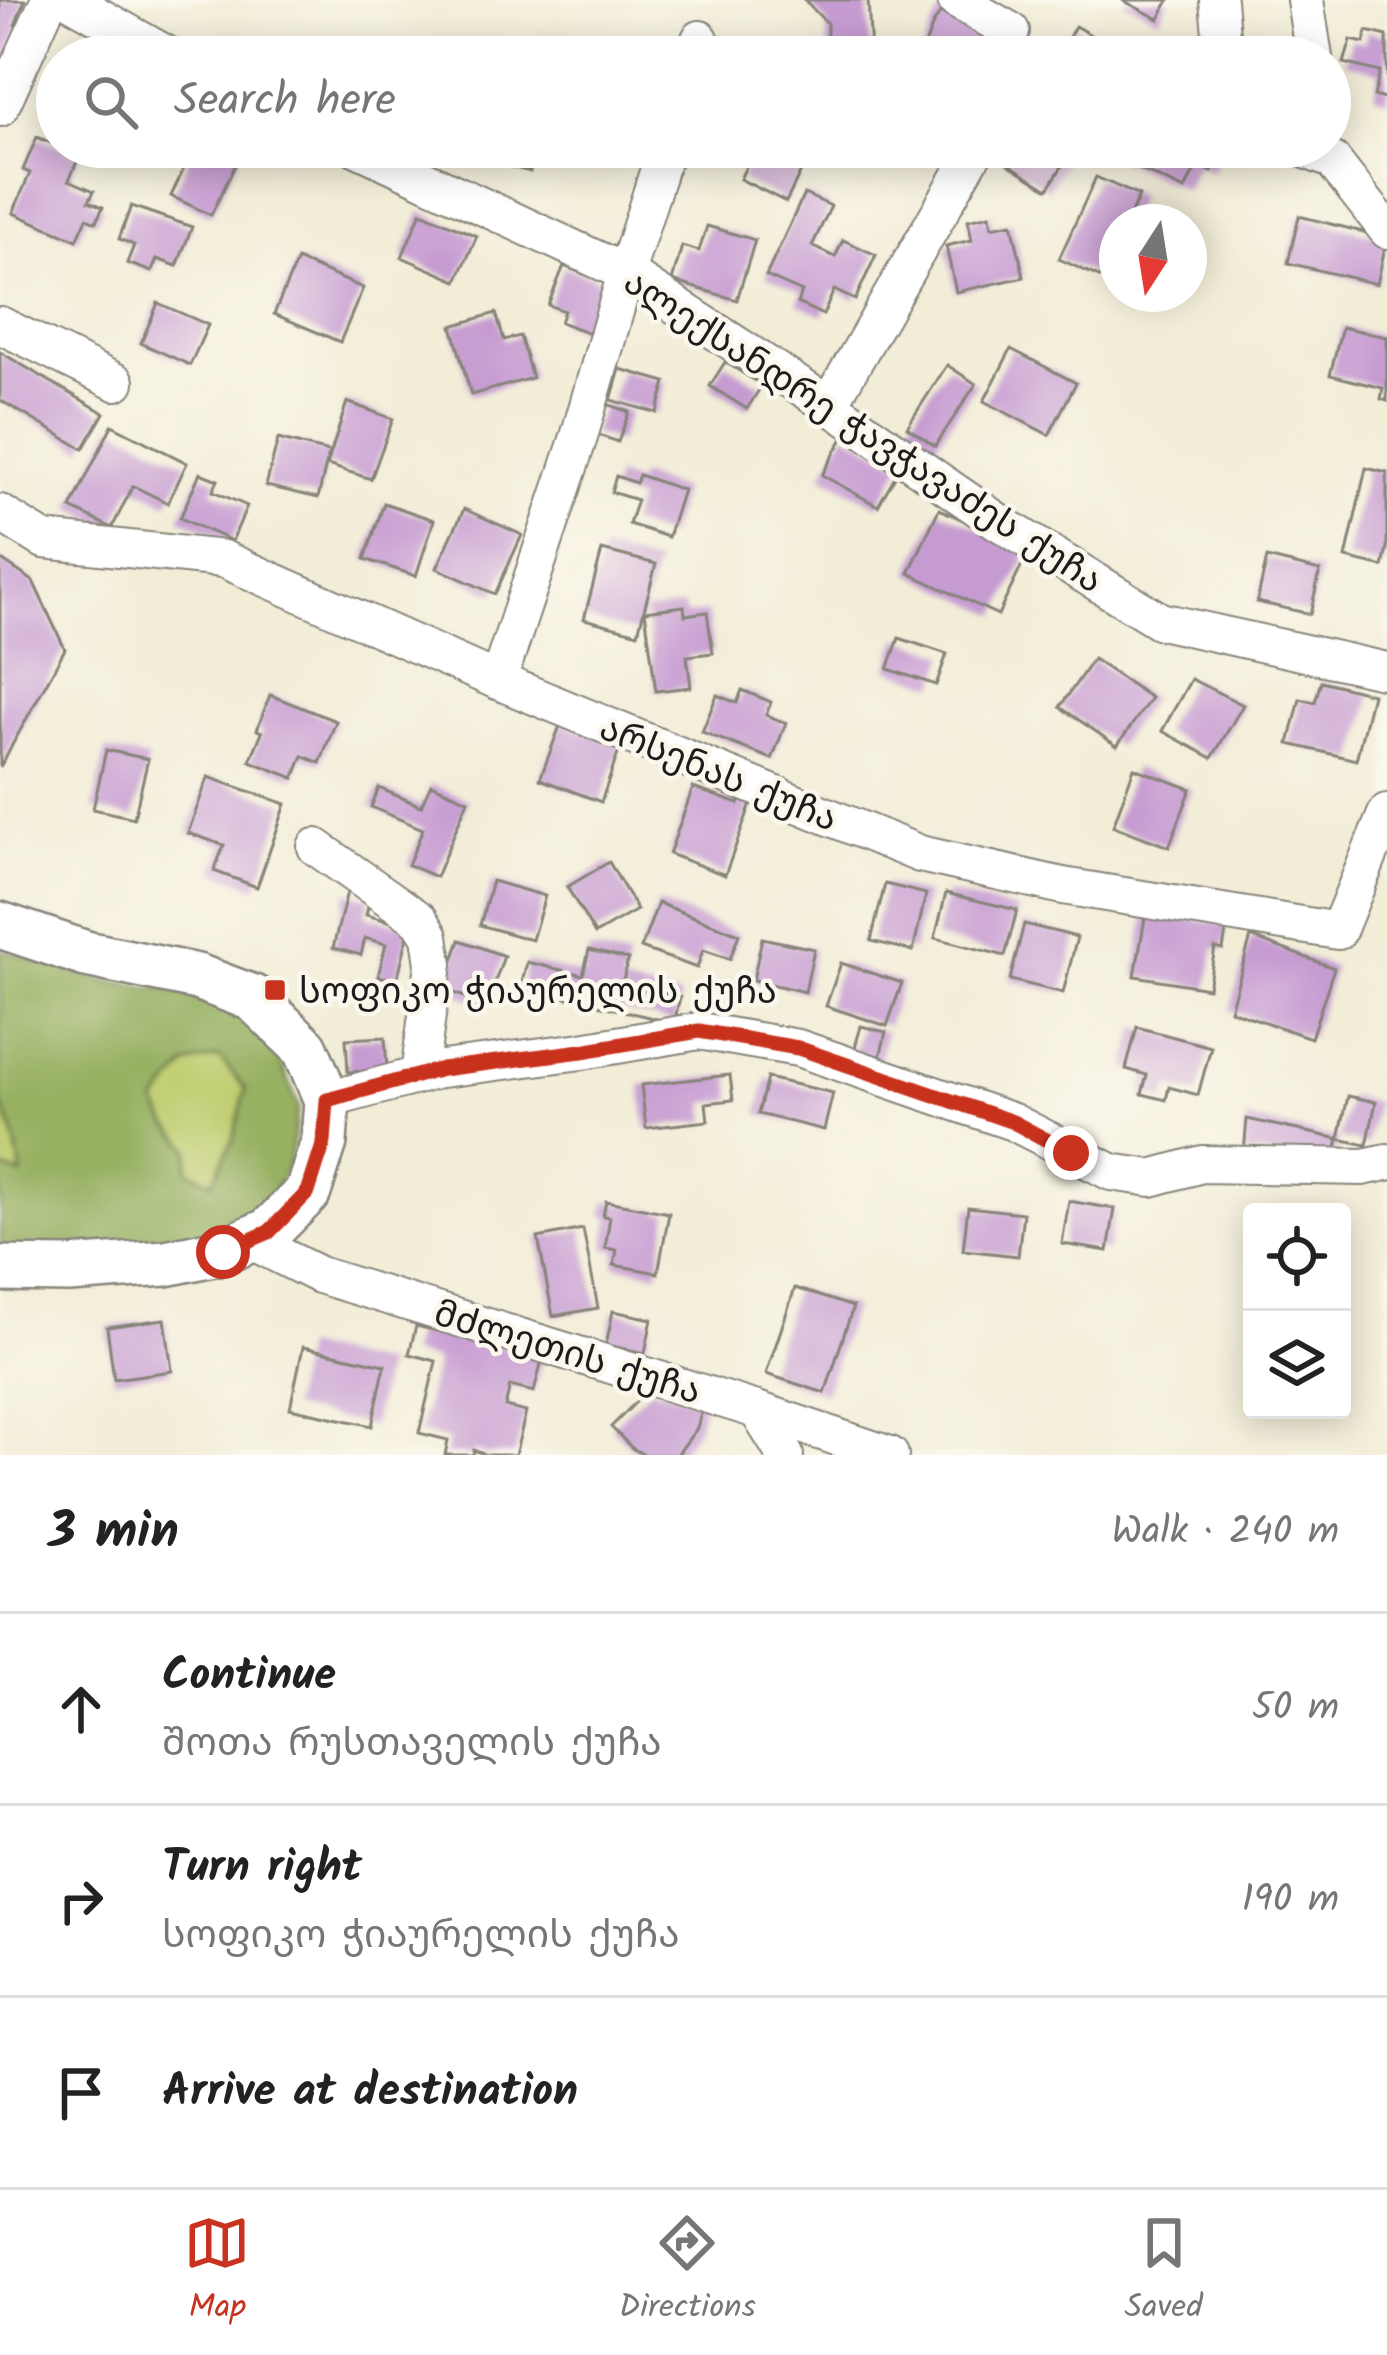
<!DOCTYPE html>
<html lang="en">
<head>
<meta charset="utf-8">
<style>
	:root { --surface:#fff; --page:#f6f6f6; --text:#222; --muted:#767676; --line:#e0e0e0; --accent:#c8321e }
	body { margin:0; font-family:Kalam,"Noto Sans Georgian",sans-serif; background:var(--page); color:var(--text) }
	.controls { position:absolute; right:36px; bottom:36px; display:grid; overflow:hidden; border-radius:12px; box-shadow:0 6px 30px #0003 }
	.controls button { width:108px; height:108px; display:grid; place-items:center; padding:0; border:0; border-bottom:3px solid var(--line); background:var(--surface); color:var(--text); font:60px sans-serif }
	.compass { position:absolute; left:1099px; top:204px; width:108px; height:108px; border-radius:50%; background:var(--surface); box-shadow:0 6px 30px #0003; rotate:192deg }
	.stop { position:absolute; width:36px; height:36px; margin:-27px; border:9px solid #c8321e; border-radius:50%; background:#fff }
	.stop.end { background:#c8321e; border-color:#fff; box-shadow:0 3px 12px #0008 }
	.list { margin:0; padding:0; list-style:none }
	h2 { display:flex; justify-content:space-between; align-items:center; height:156px; margin:0; padding:0 48px; font-size:51px }
	h2 small { font-size:39px; font-weight:400; color:var(--muted) }
	.list li { display:grid; grid-template-columns:78px 1fr auto; gap:36px; align-items:center; box-sizing:border-box; height:192px; padding:0 48px; border-top:3px solid var(--line) }
	.list b { display:block; font-size:45px; white-space:nowrap }
	.list p { margin:0; font-size:39px; white-space:nowrap; color:var(--muted) }
	.list em { font-size:39px; font-style:normal; color:var(--muted) }
	.icon { flex:none; width:66px; height:66px; fill:none; stroke:currentColor; stroke-width:2; stroke-linecap:round; stroke-linejoin:round }
	.map { position:relative; flex:none; width:1387px; height:1455px; overflow:hidden }
	.search { position:absolute; background:var(--surface); box-shadow:0 6px 30px #0003; left:36px; right:36px; top:36px; height:132px; display:flex; align-items:center; gap:30px; box-sizing:border-box; padding:0 42px; border-radius:66px; color:var(--muted); font-size:45px }
	.sheet { height:732px; background:var(--surface) }
	nav { display:flex; justify-content:space-around; align-items:center; box-sizing:border-box; height:168px; border-top:3px solid var(--line); background:var(--surface); font-size:33px; color:var(--muted) }
	nav a { display:grid; justify-items:center; gap:6px }
	nav .on { color:var(--accent) }
	.map>svg:first-child { display:block }
</style>
</head>
<body>
<div class="map">
<svg width="1387" height="1455" viewBox="0 0 1387 1455">
	<rect width="100%" height="100%" fill="#fbf7ec"/>
	<filter id="ink" filterUnits="userSpaceOnUse"><feTurbulence type="fractalNoise" baseFrequency=".00833" numOctaves="2"/><feDisplacementMap in="SourceGraphic" scale="24" xChannelSelector="R" yChannelSelector="G"/><feConvolveMatrix kernelMatrix="1 2 1 2 8 2 1 2 1" color-interpolation-filters="sRGB"/></filter>
	<filter id="wash" filterUnits="userSpaceOnUse"><feTurbulence type="fractalNoise" baseFrequency=".004" numOctaves="4" result="noise"/><feDisplacementMap in="SourceGraphic" scale="48" xChannelSelector="R" yChannelSelector="G"/><feGaussianBlur stdDeviation="2.7" result="paint"/><feColorMatrix in="noise" values="0 0 0 0 0 0 0 0 0 0 0 0 0 0 0 0 0 1.4 0 .05"/><feComposite in="paint" operator="in"/></filter>
	<g filter="url(#wash)">
		<rect width="100%" height="100%" fill="#f2edd7"/>
		<g fill="#bfcd6f" stroke="#6e7446" stroke-width="3">
			<polygon points="219,1057 246,1089 233,1140 212,1182 188,1170 190,1148 168,1125 156,1103 187,1065"/>
			<polygon points="0,1102 13,1130 23,1177 0,1168"/>
		</g>
		<path fill="#97b062" stroke="#5a663f" stroke-width="3" fill-rule="evenodd" d="M0,949L101,980L165,989L217,1000L256,1028L281,1062L299,1107L289,1164L266,1206L220,1235L148,1252L0,1253V1168L22,1175L13,1130L0,1102ZM219,1057L246,1089L233,1140L212,1182L188,1170L190,1148L168,1125L156,1103L187,1065Z"/>
		<g id="blocks">
			<g fill="#c69bd2">
				<polygon points="0,0 25,0 15,25 19,27 6,58 0,56"/>
				<polygon points="804,0 868,0 871,53 827,54 827,23"/>
				<polygon points="1122,0 1169,0 1159,19"/>
				<polygon points="941,12 1008,50 1004,57 923,57 922,53 933,24"/>
				<polygon points="1075,26 1130,57 1058,57"/>
				<polygon points="1367,31 1387,36 1387,100 1374,96 1380,72 1344,63 1351,40 1364,43"/>
				<polygon points="37,137 80,155 69,180 94,191 89,201 103,207 96,222 87,218 77,240 13,213 30,173 23,170"/>
				<polygon points="194,147 244,147 211,215 171,196"/>
				<polygon points="479,147 536,147 530,172 476,158"/>
				<polygon points="570,147 613,147 605,164"/>
				<polygon points="755,147 788,147 808,157 786,202 740,179"/>
				<polygon points="1015,147 1074,147 1048,189 1005,162"/>
				<polygon points="1120,147 1224,147 1212,172 1197,165 1185,190 1115,158"/>
				<polygon points="1096,177 1139,196 1127,222 1117,222 1117,285 1059,259"/>
				<polygon points="804,194 831,206 812,246 835,257 843,240 876,255 855,300 834,290 823,315 797,303 802,292 766,276"/>
				<polygon points="131,206 192,227 177,266 157,259 152,272 127,263 134,245 119,239"/>
				<polygon points="421,212 477,236 457,281 402,257"/>
				<polygon points="990,215 992,227 1012,223 1024,277 956,292 946,246 972,240 968,220"/>
				<polygon points="1299,216 1387,238 1377,284 1288,263"/>
				<polygon points="707,226 755,240 737,300 672,281 682,246 699,251"/>
				<polygon points="297,260 363,288 340,342 274,314"/>
				<polygon points="564,266 612,285 592,334 560,322 564,311 548,305"/>
				<polygon points="158,303 208,325 190,365 141,343"/>
				<polygon points="496,313 504,340 520,336 532,378 471,395 452,326"/>
				<polygon points="1342,327 1387,337 1387,401 1381,399 1383,388 1330,375"/>
				<polygon points="1011,349 1076,383 1049,435 984,401"/>
				<polygon points="0,352 104,413 83,449 0,400"/>
				<polygon points="725,362 762,385 747,409 710,386"/>
				<polygon points="947,365 976,384 935,446 907,427"/>
				<polygon points="620,369 666,382 657,413 611,400"/>
				<polygon points="347,402 393,419 371,479 327,465"/>
				<polygon points="604,403 629,412 618,442 593,433"/>
				<polygon points="112,425 187,463 168,503 133,486 112,528 71,508"/>
				<polygon points="846,433 902,464 878,506 822,475"/>
				<polygon points="278,439 329,452 318,498 266,486"/>
				<polygon points="1366,468 1387,473 1387,548 1383,567 1346,558"/>
				<polygon points="200,473 218,480 213,491 247,506 232,541 180,518"/>
				<polygon points="639,475 683,490 668,537 629,524 637,500 611,492 616,476 636,483"/>
				<polygon points="384,503 434,520 416,576 365,559"/>
				<polygon points="464,509 522,535 495,594 437,568"/>
				<polygon points="939,509 1029,551 998,615 909,573"/>
				<polygon points="602,550 656,564 638,633 584,619"/>
				<polygon points="1267,558 1320,571 1310,614 1257,602"/>
				<polygon points="0,559 33,581 65,649 0,767"/>
				<polygon points="684,606 685,615 707,612 713,653 687,656 691,687 656,691 645,611"/>
				<polygon points="899,638 947,654 936,685 888,669"/>
				<polygon points="1093,659 1151,698 1117,746 1060,707"/>
				<polygon points="1191,679 1243,705 1212,758 1162,731"/>
				<polygon points="1321,681 1372,694 1356,760 1289,744 1300,699 1315,702"/>
				<polygon points="742,690 771,702 766,715 786,723 772,759 702,732 717,695 737,703"/>
				<polygon points="270,695 336,721 320,763 303,756 294,778 250,761 262,732 257,730"/>
				<polygon points="561,723 621,745 601,802 540,779"/>
				<polygon points="106,750 148,759 134,818 93,809"/>
				<polygon points="1134,768 1191,789 1169,847 1113,826"/>
				<polygon points="208,777 286,804 257,887 214,871 224,845 188,833"/>
				<polygon points="431,784 468,800 436,877 408,865 423,829 371,807 379,788 421,806"/>
				<polygon points="693,788 739,804 742,797 752,801 725,875 669,854"/>
				<polygon points="609,862 637,910 595,934 567,887"/>
				<polygon points="492,881 545,896 532,940 480,925"/>
				<polygon points="885,884 926,894 913,951 871,941"/>
				<polygon points="347,892 370,898 366,915 410,927 397,980 378,976 386,944 365,938 361,955 333,948"/>
				<polygon points="946,893 1017,910 1005,956 935,938"/>
				<polygon points="658,903 739,934 730,959 703,950 697,968 641,948"/>
				<polygon points="1146,912 1227,925 1223,950 1215,948 1208,988 1135,976"/>
				<polygon points="1024,924 1077,937 1063,993 1010,980"/>
				<polygon points="1251,937 1334,968 1311,1038 1230,1010"/>
				<polygon points="762,938 814,949 805,992 753,980"/>
				<polygon points="460,940 504,956 487,1005 443,989"/>
				<polygon points="589,950 628,959 622,984 680,997 674,1023 521,987 527,962 583,975"/>
				<polygon points="841,963 902,983 887,1026 826,1006"/>
				<polygon points="861,1026 886,1032 878,1065 852,1058"/>
				<polygon points="1137,1027 1211,1047 1198,1095 1169,1087 1166,1100 1142,1094 1147,1075 1126,1069"/>
				<polygon points="385,1037 387,1070 348,1072 346,1039"/>
				<polygon points="730,1075 733,1100 706,1103 708,1121 646,1128 641,1085"/>
				<polygon points="767,1078 833,1093 824,1130 758,1114"/>
				<polygon points="1348,1096 1376,1102 1367,1145 1339,1139"/>
				<polygon points="1247,1119 1339,1139 1334,1162 1244,1153"/>
				<polygon points="606,1201 669,1213 658,1273 614,1265 617,1250 605,1248 610,1217 603,1216"/>
				<polygon points="1069,1201 1115,1209 1108,1251 1062,1244"/>
				<polygon points="968,1207 1023,1213 1018,1256 963,1250"/>
				<polygon points="583,1229 598,1308 553,1316 538,1238"/>
				<polygon points="795,1288 853,1307 825,1393 766,1374"/>
				<polygon points="613,1311 652,1319 645,1353 606,1345"/>
				<polygon points="165,1319 172,1371 114,1379 107,1327"/>
				<polygon points="416,1326 543,1356 534,1392 510,1386 505,1407 526,1412 515,1455 486,1455 474,1450 473,1455 445,1455 448,1440 419,1433 436,1361 409,1354"/>
				<polygon points="303,1347 385,1365 372,1426 290,1408"/>
				<polygon points="650,1388 704,1402 697,1428 677,1455 644,1455 632,1448 611,1427"/>
			</g>
		</g>
	</g>
	<g filter="url(#ink)">
		<use href="#blocks" fill-opacity="0" stroke="#87847a" stroke-width="3"/>
		<g fill="none" stroke-linecap="round" stroke-linejoin="round">
			<defs>
				<g id="minor">
					<polyline points="70,0 171,57"/>
					<polyline points="956,0 1011,31"/>
					<polyline points="1218,0 1223,57"/>
					<polyline points="1305,0 1314,57"/>
					<polyline points="694,57 700,39"/>
					<polyline points="0,108 49,0"/>
					<polyline points="355,147 626,273 829,405 997,521 1160,621 1387,671"/>
					<polyline points="1298,147 1332,160 1387,230"/>
					<polyline points="0,325 116,382"/>
					<polyline points="829,405 977,147"/>
					<polyline points="0,513 44,540 223,559 498,681 920,854 1063,886 1338,931 1387,812"/>
					<polyline points="498,681 579,437 626,273 666,147"/>
					<polyline points="316,847 420,920 430,936 434,964 419,1075"/>
					<polyline points="327,1100 442,1069 582,1051 699,1031 798,1048 1013,1122 1111,1172 1151,1178 1202,1164 1363,1167 1387,1162"/>
					<polyline points="249,1240 319,1275 757,1410 890,1455"/>
					<polyline points="757,1410 785,1455"/>
				</g>
				<polyline id="major" points="0,925 86,954 197,977 253,998 305,1048 327,1100 324,1142 308,1192 269,1231 223,1251 166,1263 69,1270 0,1269"/>
			</defs>
			<use href="#minor" stroke="#87847a" stroke-width="40"/>
			<use href="#major" stroke="#87847a" stroke-width="50"/>
			<use href="#minor" stroke="#fff" stroke-width="36"/>
			<use href="#major" stroke="#fff" stroke-width="45"/>
		</g>
	</g>
	<g fill="none" stroke-linecap="round" stroke-linejoin="round" filter="url(#ink)">
		<polyline stroke="#c8321e" stroke-width="15" points="223,1252 269,1232 308,1192 324,1142 327,1100 442,1069 582,1051 699,1031 798,1048 1013,1122 1071,1153"/>
	</g>
	<rect fill="#c8321e" stroke="#fbf7ec" stroke-width="4.5" x="263" y="978" width="24" height="24" rx="6"/>
	<g text-anchor="middle" stroke-width="9" stroke-linejoin="round" paint-order="stroke">
		<g font-size="36" fill="#1c1c1c" stroke="#fbf7ec">
			<text transform="translate(864 430) rotate(33)" y="13">ალექსანდრე ჭავჭავაძეს ქუჩა</text>
			<text transform="translate(719 772) rotate(22)" y="13">არსენას ქუჩა</text>
			<text transform="translate(568 1351) rotate(17)" y="13">მძლეთის ქუჩა</text>
		</g>
		<g font-size="36" fill="#1c1c1c" stroke="#fbf7ec" text-anchor="start">
			<text x="299" y="1003">სოფიკო ჭიაურელის ქუჩა</text>
		</g>
	</g>
</svg>
<div class="controls">
<button><svg class="icon" aria-label="locate" viewBox="0 0 24 24"><circle cx="12" cy="12" r="6"/><path d="M12 2v4M12 18v4M2 12h4M18 12h4"/></svg></button>
<button><svg class="icon" aria-label="layers" viewBox="0 0 24 24"><path d="M12 4l9 5-9 5-9-5zM3 14l9 5 9-5"/></svg></button>
</div>
<svg class="compass" viewBox="-18 -18 36 36"><path d="M0-13l5 13h-10z" fill="#e53935"/><path d="M0 13l5-13h-10z" fill="#767676"/></svg>
<div class="stop" style="left:223px;top:1252px"></div>
<div class="stop end" style="left:1071px;top:1153px"></div>
<div class="search"><svg class="icon" aria-label="search" viewBox="0 0 24 24"><circle cx="10" cy="10" r="6"/><path d="M15 15l6 6"/></svg>Search here</div>
</div>
<section class="sheet">
<h2>3 min<small>Walk · 240 m</small></h2>
<ul class="list">
<li><svg class="icon" aria-label="ahead" viewBox="0 0 24 24"><path d="M12 20V5M6 11l6-6 6 6"/></svg><div><b>Continue</b><p>შოთა რუსთაველის ქუჩა</p></div><em>50 m</em></li>
<li><svg class="icon" aria-label="right" viewBox="0 0 24 24"><path d="M7 20v-9h11M14 6l5 5-5 5"/></svg><div><b>Turn right</b><p>სოფიკო ჭიაურელის ქუჩა</p></div><em>190 m</em></li>
<li><svg class="icon" aria-label="arrive" viewBox="0 0 24 24"><path d="M6 21V4h12l-3 4 3 4H6"/></svg><div><b>Arrive at destination</b></div></li>
</ul>
</section>
<nav>
<a class="on"><svg class="icon" aria-label="map" viewBox="0 0 24 24"><path d="M3 6l6-2 6 2 6-2v14l-6 2-6-2-6 2zM9 4v14M15 6v14"/></svg>Map</a>
<a><svg class="icon" aria-label="directions" viewBox="0 0 24 24"><path d="M12 3l9 9-9 9-9-9zM9 14v-3h6M13 9l2 2-2 2"/></svg>Directions</a>
<a><svg class="icon" aria-label="saved" viewBox="0 0 24 24"><path d="M7 4h10v16l-5-4-5 4z"/></svg>Saved</a>
</nav>
</body>
</html>
